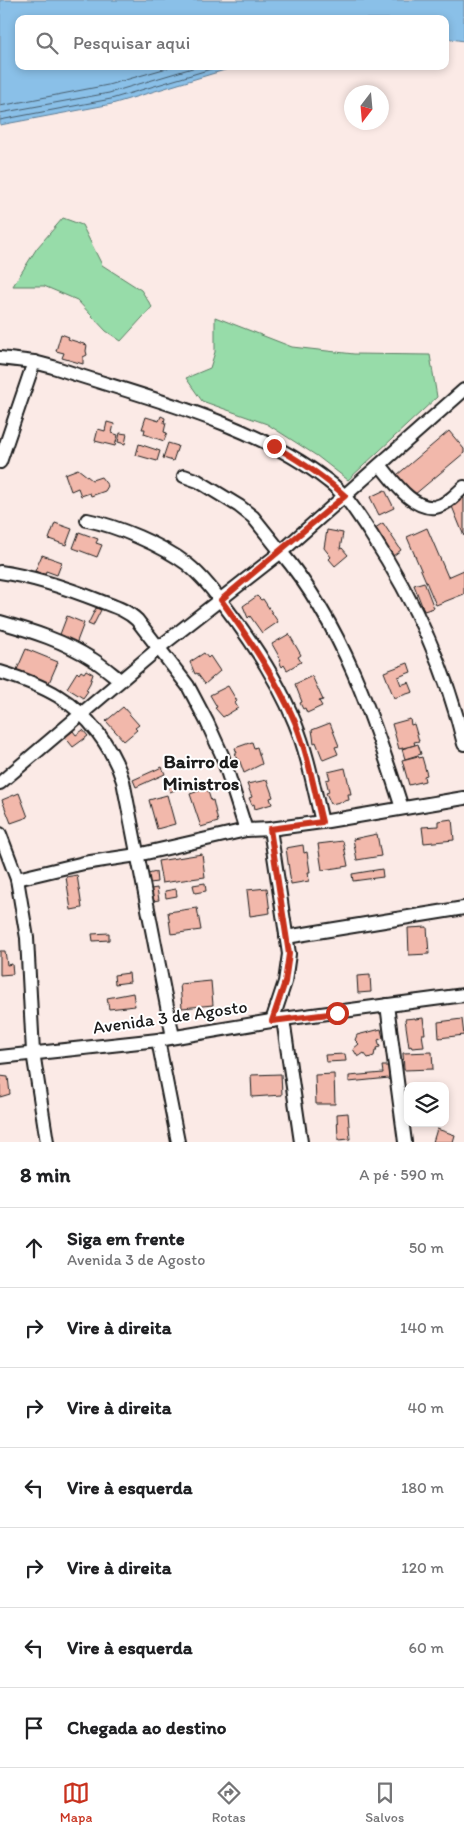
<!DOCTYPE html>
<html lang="pt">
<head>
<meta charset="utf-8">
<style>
	:root { --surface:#fff; --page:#f2f2f2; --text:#202124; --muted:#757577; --line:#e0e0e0; --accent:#c8321e }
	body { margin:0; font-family:Itim,sans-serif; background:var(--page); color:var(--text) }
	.controls { position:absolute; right:15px; bottom:15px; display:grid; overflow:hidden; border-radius:10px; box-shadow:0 2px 8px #0003 }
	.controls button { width:45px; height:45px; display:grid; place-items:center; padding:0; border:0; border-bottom:1px solid var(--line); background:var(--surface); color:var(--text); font:25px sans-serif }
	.compass { position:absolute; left:344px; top:85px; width:45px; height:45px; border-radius:50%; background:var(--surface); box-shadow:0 2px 8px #0003; rotate:196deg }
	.stop { position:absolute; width:15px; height:15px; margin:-11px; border:4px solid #c8321e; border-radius:50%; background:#fff }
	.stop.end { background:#c8321e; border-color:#fff; box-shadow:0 1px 5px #0008 }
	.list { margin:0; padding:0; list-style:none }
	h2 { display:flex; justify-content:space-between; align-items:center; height:65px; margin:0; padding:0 20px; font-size:21px }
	h2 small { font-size:16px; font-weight:400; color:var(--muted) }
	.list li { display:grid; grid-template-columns:32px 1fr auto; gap:15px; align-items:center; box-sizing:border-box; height:80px; padding:0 20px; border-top:1px solid var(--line) }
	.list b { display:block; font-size:19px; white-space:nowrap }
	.list p { margin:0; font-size:16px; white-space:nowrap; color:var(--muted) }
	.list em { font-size:16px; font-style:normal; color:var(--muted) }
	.icon { flex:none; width:28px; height:28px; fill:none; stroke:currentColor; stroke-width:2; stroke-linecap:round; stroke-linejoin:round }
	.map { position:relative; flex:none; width:464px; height:1142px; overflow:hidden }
	.search { position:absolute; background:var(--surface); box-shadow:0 2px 8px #0003; left:15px; right:15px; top:15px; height:55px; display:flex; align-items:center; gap:12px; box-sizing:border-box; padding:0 18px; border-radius:10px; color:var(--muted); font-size:19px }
	.sheet { height:625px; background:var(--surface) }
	nav { display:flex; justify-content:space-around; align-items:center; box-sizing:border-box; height:70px; border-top:1px solid var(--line); background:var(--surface); font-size:14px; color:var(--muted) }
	nav a { display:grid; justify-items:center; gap:2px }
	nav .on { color:var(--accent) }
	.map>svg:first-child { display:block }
</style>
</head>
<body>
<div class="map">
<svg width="464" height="1142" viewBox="0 0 464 1142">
	<rect width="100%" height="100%" fill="#fbeae6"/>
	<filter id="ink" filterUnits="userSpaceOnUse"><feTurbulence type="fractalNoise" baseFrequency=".02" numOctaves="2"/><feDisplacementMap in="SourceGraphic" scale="10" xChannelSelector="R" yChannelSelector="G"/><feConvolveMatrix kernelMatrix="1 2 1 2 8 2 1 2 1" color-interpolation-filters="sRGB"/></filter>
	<g filter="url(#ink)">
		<g fill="#97dca9" stroke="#5a7c62">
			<polygon points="63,218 82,225 102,265 141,290 152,307 121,341 106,331 77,300 44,286 13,286 37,248"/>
			<polygon points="215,317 292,347 354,354 430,355 437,397 348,480 317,456 267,424 202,401 186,378 210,368 215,352"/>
		</g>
		<polygon fill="#8ac0e8" stroke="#5e7e96" points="0,0 464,0 464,41 445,38 445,19 19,19 19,66 238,66 112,104 0,125"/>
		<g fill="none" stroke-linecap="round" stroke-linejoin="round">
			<g stroke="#485e6e" stroke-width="1">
				<polyline points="0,106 108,85 174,66"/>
				<polyline points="0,113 109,93 199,66"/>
				<polyline points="0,120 111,99 221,66"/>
			</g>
		</g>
		<g fill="#f2b8ab" stroke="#1c1c1c">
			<polygon points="61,334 69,337 68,339 87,345 86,351 87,355 83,357 83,364 62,358 64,353 56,351"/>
			<polygon points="161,416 165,418 164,423 166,423 164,432 167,433 164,441 144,434 145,429 142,429 146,417 159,421"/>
			<polygon points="107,422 114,424 112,433 118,435 115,446 95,441 98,429 105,431"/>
			<polygon points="449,431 464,449 464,453 414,495 397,475"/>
			<polygon points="120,433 127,434 125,444 118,442"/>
			<polygon points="168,443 178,446 173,461 163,458"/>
			<polygon points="139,444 160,451 157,461 136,455"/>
			<polygon points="78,469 92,480 101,477 108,486 105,491 91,496 90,493 81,496 78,488 71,491 65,474"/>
			<polygon points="385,490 394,508 379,515 370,497"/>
			<polygon points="464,498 464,536 451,504"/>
			<polygon points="55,523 72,529 66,545 49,539"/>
			<polygon points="383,523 401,550 393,556 375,528"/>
			<polygon points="427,528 448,577 464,570 464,594 436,605 407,537"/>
			<polygon points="327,530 343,533 340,549 342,548 348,555 335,566 329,559 331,557 324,548"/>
			<polygon points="79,532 98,539 96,543 102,545 97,557 73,548"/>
			<polygon points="42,555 62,562 57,575 46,571 45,575 35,571"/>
			<polygon points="424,582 434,608 424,611 414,585"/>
			<polygon points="257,596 261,600 263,599 278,622 262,633 250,616 248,618 243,606"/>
			<polygon points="96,608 101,610 93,626 88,624"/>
			<polygon points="67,616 84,623 76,644 59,637"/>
			<polygon points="289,634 301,655 298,657 301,662 287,670 284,665 282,667 279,661 281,660 272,644"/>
			<polygon points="26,649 58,662 48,685 16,672"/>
			<polygon points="204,653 208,658 210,656 220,671 205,684 197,673 195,674 190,662"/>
			<polygon points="408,663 411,672 398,677 401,685 409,682 413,692 394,698 384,672"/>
			<polygon points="86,670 93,674 90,683 86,690 88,691 83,698 67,688 77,672 79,674 81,671 84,673"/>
			<polygon points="312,676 323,700 319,701 322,706 307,713 305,708 303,709 300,703 302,702 295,684"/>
			<polygon points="228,686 237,701 235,703 238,708 223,717 215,708 217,707 210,695"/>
			<polygon points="123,707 139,725 135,728 137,730 124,741 106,721"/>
			<polygon points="410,719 411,725 414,724 419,741 414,742 415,745 399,749 392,724"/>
			<polygon points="330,723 339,746 335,747 338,754 323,760 316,742 314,743 312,730"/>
			<polygon points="83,730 88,736 73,747 65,737 73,731 76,735"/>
			<polygon points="252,742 254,748 257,747 262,764 244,773 239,759 237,760 235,753 237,753 235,748"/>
			<polygon points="418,744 421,754 405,759 402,749"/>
			<polygon points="418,756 419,758 422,757 427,775 424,776 425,781 409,785 402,760"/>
			<polygon points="162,767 165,774 136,787 133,780"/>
			<polygon points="345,768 351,794 348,794 349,800 331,804 326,793 329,792 326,780 330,779 328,772"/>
			<polygon points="267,780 273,797 270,798 272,804 255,809 254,804 252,805 249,798 252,797 247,784"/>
			<polygon points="171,781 175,790 170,792 167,782"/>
			<polygon points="207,788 211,801 213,800 218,822 201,827 190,794"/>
			<polygon points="19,793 28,817 11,823 2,800"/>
			<polygon points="167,795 175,824 157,829 149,800"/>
			<polygon points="452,819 454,840 424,843 422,827 438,826 438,821"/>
			<polygon points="377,834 381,856 357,860 353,839"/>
			<polygon points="343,841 348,866 322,870 318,844"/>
			<polygon points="303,845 304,853 307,852 310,872 308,872 309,881 291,884 286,848"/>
			<polygon points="202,854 205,877 162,883 158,861"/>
			<polygon points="382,869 383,877 353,881 352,874"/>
			<polygon points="156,872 157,882 150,883 148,874"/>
			<polygon points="77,875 82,908 71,910 66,877"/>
			<polygon points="205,883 206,891 195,893 193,885"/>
			<polygon points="157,888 159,900 153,901 151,889"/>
			<polygon points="267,888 270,913 250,916 247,890"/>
			<polygon points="176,889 177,896 166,898 165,891"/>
			<polygon points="197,908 201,930 171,934 168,912"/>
			<polygon points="427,927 429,954 409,955 408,928"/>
			<polygon points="109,933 109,940 93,941 92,934"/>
			<polygon points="0,951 5,951 7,965 12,964 13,974 0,975"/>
			<polygon points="129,973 130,982 115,984 114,975"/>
			<polygon points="370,975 371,992 358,993 357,976"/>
			<polygon points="211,981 213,1005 182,1008 180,984"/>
			<polygon points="133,993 135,1006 109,1009 107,998"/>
			<polygon points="415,1018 415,1019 423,1018 425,1034 422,1034 424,1047 412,1048 411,1046 409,1047 405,1019"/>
			<polygon points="462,1019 464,1035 439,1038 438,1022"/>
			<polygon points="381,1029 383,1038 378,1040 380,1047 376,1048 377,1051 375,1051 374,1056 368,1058 364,1053 358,1057 353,1049 359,1044 355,1040 357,1035"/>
			<polygon points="432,1052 433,1069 404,1070 403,1053"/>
			<polygon points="345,1054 346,1061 326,1062 325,1055"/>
			<polygon points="382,1066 388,1066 389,1078 349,1082 349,1076 383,1073"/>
			<polygon points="281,1074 282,1095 252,1097 251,1075"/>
			<polygon points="334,1074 335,1104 316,1104 315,1075"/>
			<polygon points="0,1076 8,1077 10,1094 0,1097"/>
			<polygon points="348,1113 350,1139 338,1140 337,1114"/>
			<polygon points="437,1129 455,1135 453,1142 433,1142"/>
		</g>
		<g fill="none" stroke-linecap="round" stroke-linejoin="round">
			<defs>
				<g id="minor">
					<path d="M0,358L34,362L53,367C143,397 253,422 328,481C347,495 358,515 371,534C413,598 446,668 464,744"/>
					<polyline points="0,462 34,362"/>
					<path d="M380,465C393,480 412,510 435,507C447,505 456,494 464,487"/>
					<path d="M87,520C117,526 162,545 187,564C203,577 215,593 227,609C254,644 279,683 295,723C308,755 314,789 322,822"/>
					<path d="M0,572C35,577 67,588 100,601C113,606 127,610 137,620L188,686L207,722L222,755L246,830"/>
					<path d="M0,622C32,631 64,641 92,659C102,665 111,673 120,680"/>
					<path d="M0,672C20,678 40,685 58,696C88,714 113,748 123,781L173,1037"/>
					<polyline points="0,783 166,642 281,552 253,517 239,506 198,481 184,476"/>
					<path d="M402,808C373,717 343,626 281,552L464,390"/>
					<polyline points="270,829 289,954 285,982 272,1021"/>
					<polyline points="0,834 17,879 27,938 33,1052 47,1142"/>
					<polyline points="17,879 84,863 137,855 246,830 270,829 322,822 464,798"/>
					<polyline points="286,937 464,908"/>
					<polyline points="387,1005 405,1142"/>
					<polyline points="283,1019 301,1142"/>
					<polyline points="158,1040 178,1142"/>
					<polyline points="0,1057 158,1040 283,1019 464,995"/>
				</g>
			</defs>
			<use href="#minor" stroke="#1c1c1c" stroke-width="16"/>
			<use href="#minor" stroke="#fff" stroke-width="12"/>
		</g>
	</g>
	<g fill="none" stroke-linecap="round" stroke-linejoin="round" filter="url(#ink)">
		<path stroke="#c8321e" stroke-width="6" d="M274,446C300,461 324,476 345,496L221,600C249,638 276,678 295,722C308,754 314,789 322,822L270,829L289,954L285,982L272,1021L337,1013"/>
	</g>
	<g text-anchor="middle" stroke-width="4" stroke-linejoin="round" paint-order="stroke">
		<g font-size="18" fill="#1c1c1c" stroke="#fff">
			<text transform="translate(170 1017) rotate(-8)" y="6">Avenida 3 de Agosto</text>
		</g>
		<g font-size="19" font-weight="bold" fill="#1c1c1c" stroke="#fff">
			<text x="201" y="768">Bairro de<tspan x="201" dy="22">Ministros</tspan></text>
		</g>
	</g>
</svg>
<div class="controls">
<button><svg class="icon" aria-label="layers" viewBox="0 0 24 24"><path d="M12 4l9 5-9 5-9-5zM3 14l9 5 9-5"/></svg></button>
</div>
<svg class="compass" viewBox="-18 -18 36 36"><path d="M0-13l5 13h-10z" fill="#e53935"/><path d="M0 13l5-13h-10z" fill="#757577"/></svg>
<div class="stop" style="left:337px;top:1013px"></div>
<div class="stop end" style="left:274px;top:446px"></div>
<div class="search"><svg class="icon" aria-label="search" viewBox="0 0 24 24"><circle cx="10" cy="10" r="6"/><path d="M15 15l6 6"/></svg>Pesquisar aqui</div>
</div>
<section class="sheet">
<h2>8 min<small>A pé · 590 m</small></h2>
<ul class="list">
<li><svg class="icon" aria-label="ahead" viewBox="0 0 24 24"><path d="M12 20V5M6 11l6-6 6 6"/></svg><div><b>Siga em frente</b><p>Avenida 3 de Agosto</p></div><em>50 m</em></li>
<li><svg class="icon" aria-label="right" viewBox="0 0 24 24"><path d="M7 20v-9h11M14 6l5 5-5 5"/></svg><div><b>Vire à direita</b></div><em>140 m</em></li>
<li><svg class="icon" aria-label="right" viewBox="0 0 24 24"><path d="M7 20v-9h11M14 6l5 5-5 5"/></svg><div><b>Vire à direita</b></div><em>40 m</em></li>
<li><svg class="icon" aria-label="left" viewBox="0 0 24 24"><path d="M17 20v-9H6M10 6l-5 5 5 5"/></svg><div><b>Vire à esquerda</b></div><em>180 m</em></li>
<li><svg class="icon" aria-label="right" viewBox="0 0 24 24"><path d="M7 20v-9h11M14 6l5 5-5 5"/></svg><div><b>Vire à direita</b></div><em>120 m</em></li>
<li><svg class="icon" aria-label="left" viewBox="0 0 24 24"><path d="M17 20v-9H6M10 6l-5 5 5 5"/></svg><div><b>Vire à esquerda</b></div><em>60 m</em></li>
<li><svg class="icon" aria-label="arrive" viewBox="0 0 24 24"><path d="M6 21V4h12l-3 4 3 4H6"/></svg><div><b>Chegada ao destino</b></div></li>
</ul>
</section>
<nav>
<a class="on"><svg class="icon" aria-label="map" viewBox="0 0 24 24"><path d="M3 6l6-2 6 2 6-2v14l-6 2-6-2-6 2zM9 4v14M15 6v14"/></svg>Mapa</a>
<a><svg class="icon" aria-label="directions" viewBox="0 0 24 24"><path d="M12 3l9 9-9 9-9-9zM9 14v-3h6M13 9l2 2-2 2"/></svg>Rotas</a>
<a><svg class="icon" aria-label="saved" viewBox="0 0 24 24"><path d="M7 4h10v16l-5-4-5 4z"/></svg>Salvos</a>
</nav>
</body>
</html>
